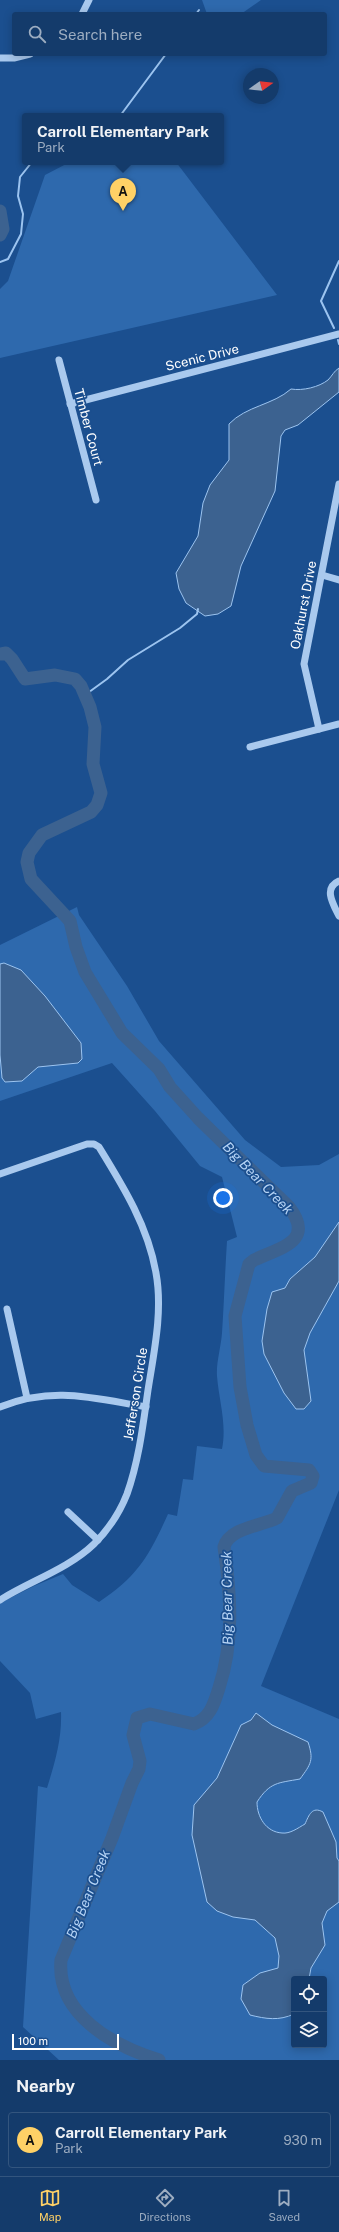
<!DOCTYPE html>
<html lang="en">
<head>
<meta charset="utf-8">
<style>
	:root { --surface:#143b6b; --page:#214673; --text:#f1f3f6; --muted:#9dadc1; --line:#33557e; --accent:#ffd166 }
	body { margin:0; font-family:"Public Sans",sans-serif; background:var(--page); color:var(--text) }
	.controls { position:absolute; right:12px; bottom:12px; display:grid; overflow:hidden; border-radius:4px; box-shadow:0 2px 10px #0003 }
	.controls button { width:36px; height:36px; display:grid; place-items:center; padding:0; border:0; border-bottom:1px solid var(--line); background:var(--surface); color:var(--text); font:20px sans-serif }
	.compass { position:absolute; left:243px; top:68px; width:36px; height:36px; border-radius:50%; background:var(--surface); box-shadow:0 2px 10px #0003; rotate:75deg }
	.scale { position:absolute; left:12px; bottom:10px; width:107px; box-sizing:border-box; padding-left:4px; border:2px solid #fff; border-top:0; font-size:11px; line-height:14px; white-space:nowrap; color:#fff; -webkit-text-stroke:3px #1b4f8f; paint-order:stroke }
	.you { position:absolute; left:223px; top:1198px; width:14px; height:14px; margin:-10px; border:3px solid #fff; border-radius:50%; background:#1a73e8; box-shadow:0 0 0 6px #1a73e833 }
	.badge { display:grid; place-items:center; width:26px; height:26px; border-radius:50%; background:var(--accent); color:#111; font-size:13px; font-weight:700 }
	.pin { position:absolute; translate:-50% -33px; filter:drop-shadow(0 1px 2px #0008) }
	.pin::after { content:''; position:absolute; top:21px; width:14px; height:12px; background:inherit; clip-path:polygon(0 0,100% 0,50% 100%) }
	.popup { position:absolute; left:22px; top:113px; width:202px; height:52px; box-sizing:border-box; display:grid; place-content:center; border-radius:4px; background:var(--surface); filter:drop-shadow(0 1px 3px #0005); font-size:13px; white-space:nowrap; color:var(--muted) }
	.popup b { font-size:15px; color:var(--text) }
	.popup::after { content:''; position:absolute; left:50%; top:100%; margin-left:-8px; border:8px solid transparent; border-top-color:var(--surface) }
	.list { margin:0; padding:0; list-style:none }
	h2 { display:flex; justify-content:space-between; align-items:center; height:52px; margin:0; padding:0 16px; font-size:17px }
	h2 small { font-size:13px; font-weight:400; color:var(--muted) }
	.list li { display:grid; grid-template-columns:26px 1fr auto; gap:12px; align-items:center; box-sizing:border-box; height:56px; margin:0 8px 8px; padding:0 8px; border:1px solid var(--line); border-radius:4px }
	.list b { display:block; font-size:15px; white-space:nowrap }
	.list p { margin:0; font-size:13px; white-space:nowrap; color:var(--muted) }
	.list em { font-size:13px; font-style:normal; color:var(--muted) }
	.icon { flex:none; width:22px; height:22px; fill:none; stroke:currentColor; stroke-width:2; stroke-linecap:round; stroke-linejoin:round }
	.map { position:relative; flex:none; width:339px; height:2060px; overflow:hidden }
	.search { position:absolute; background:var(--surface); box-shadow:0 2px 10px #0003; left:12px; right:12px; top:12px; height:44px; display:flex; align-items:center; gap:10px; box-sizing:border-box; padding:0 14px; border-radius:4px; color:var(--muted); font-size:15px }
	.sheet { height:116px; background:var(--surface) }
	nav { display:flex; justify-content:space-around; align-items:center; box-sizing:border-box; height:56px; border-top:1px solid var(--line); background:var(--surface); font-size:11px; color:var(--muted) }
	nav a { display:grid; justify-items:center; gap:2px }
	nav .on { color:var(--accent) }
	.map>svg:first-child { display:block }
</style>
</head>
<body>
<div class="map">
<svg width="339" height="2060" viewBox="0 0 339 2060">
	<rect width="100%" height="100%" fill="#1b4f8f"/>
	<g fill="#2e69ad" fill-rule="evenodd">
		<polygon points="202,0 261,0 241,14 207,14"/>
		<polygon points="70,162 176,162 277,295 0,358 0,289 8,281 45,175"/>
		<path d="M77,907L79,915L127,986L159,1041L245,1140L281,1167L319,1165L339,1154V1490L261,1686L339,1719V2060H59L23,2027L38,1786L47,1788C55,1762 62,1739 61,1712L36,1719L30,1693L0,1661V1603L34,1586L63,1574L72,1585L99,1602C138,1576 149,1556 168,1514L177,1516L183,1479L193,1480L197,1446L222,1449C227,1424 219,1401 217,1376C216,1363 221,1347 222,1333C224,1303 225,1272 227,1241L237,1237L222,1177L200,1166L155,1111L112,1063L0,1101V945ZM294,1979H324V2045H294Z"/>
	</g>
	<g fill="#3c6290" stroke="#9cc4f0">
		<path d="M339,368V392L298,425L285,430L281,436L275,491L241,566L231,606L218,614L205,616L186,603L179,589L176,573L198,536L203,503L210,485L229,460V424C246,406 273,405 291,389C303,391 319,387 328,380C332,376 334,371 339,368Z"/>
		<polygon points="4,963 21,970 45,996 81,1043 82,1059 78,1063 38,1067 22,1081 5,1082 2,1078 0,1055 0,964"/>
		<polygon points="339,1222 339,1281 310,1333 304,1350 311,1401 304,1409 296,1409 284,1393 264,1354 262,1341 267,1309 272,1292 285,1288 290,1279 315,1257"/>
		<path d="M256,1713L272,1725L308,1742C314,1760 311,1764 300,1779C278,1783 270,1782 257,1802C257,1817 266,1832 282,1833C290,1834 298,1828 305,1824C309,1815 312,1806 323,1812L336,1842L337,1858L339,1861V1902L327,1911L322,1923L325,1945L311,1968L309,1979H294V2014C279,2021 266,2019 250,2015L241,1999L243,1985L260,1973L278,1968L279,1956L275,1938L255,1920L233,1917L217,1911L207,1902L192,1835L194,1805L217,1778L241,1725L251,1720Z"/>
	</g>
	<g fill="none" stroke-linecap="round" stroke-linejoin="round">
		<g stroke="#9cc4f0" stroke-width="2">
			<polyline points="196,14 199,10"/>
			<polyline points="120,116 166,54"/>
			<polyline points="41,162 52,164 54,162"/>
			<polyline points="0,262 8,259 21,234 23,214 18,196 20,177 32,162"/>
			<polyline points="334,328 321,301 339,261"/>
			<polyline points="338,340 339,344"/>
			<polyline points="85,695 107,679 128,660 180,628 197,614 198,609"/>
		</g>
		<g stroke="#3c6290" stroke-width="13">
			<polyline points="0,211 3,229 0,235"/>
			<path d="M0,654L6,653L12,659L25,679L55,675L75,679L81,686L90,707L95,727L93,764L101,793L97,805L91,812L42,835L29,853L27,862L31,879L70,921L76,947L85,972L122,1033L159,1069L170,1087L198,1118L289,1207C316,1242 279,1248 254,1260L249,1264L235,1316L240,1387L247,1425L256,1455L264,1466L309,1470L313,1476L311,1483L292,1491L277,1518C261,1526 229,1528 224,1547C231,1594 234,1642 219,1688C214,1704 210,1718 194,1724L150,1714L137,1718L133,1735L140,1761L139,1769L132,1783L112,1838L61,1960C56,2015 114,2046 159,2060"/>
		</g>
		<g stroke="#a9c9ee" stroke-width="7">
			<polyline points="82,14 89,0"/>
			<polyline points="0,58 14,58 30,54"/>
			<polyline points="59,360 96,500"/>
			<polyline points="70,404 339,334"/>
			<polyline points="322,575 339,580"/>
			<polyline points="319,729 304,664 339,484"/>
			<polyline points="250,747 339,724"/>
			<path d="M339,881C323,888 333,904 339,916"/>
			<path d="M0,1174L87,1144H94L99,1147C123,1186 148,1226 156,1273C163,1311 154,1352 148,1390C143,1425 139,1460 127,1494C120,1512 107,1531 94,1544C68,1569 30,1581 0,1600"/>
			<polyline points="7,1309 27,1398"/>
			<path d="M0,1407C53,1386 92,1398 146,1407"/>
			<polyline points="68,1512 98,1540"/>
		</g>
	</g>
	<g text-anchor="middle" stroke-width="3.5" stroke-linejoin="round" paint-order="stroke">
		<g font-size="13" fill="#fff" stroke="#1b4f8f">
			<text transform="translate(202 357) rotate(-14)" y="5">Scenic Drive</text>
			<text transform="translate(89 427) rotate(75)" y="5">Timber Court</text>
			<text transform="translate(303 605) rotate(-79)" y="5">Oakhurst Drive</text>
			<text transform="translate(135 1394) rotate(-81)" y="5">Jefferson Circle</text>
		</g>
		<g font-size="14" font-style="italic" fill="#b5d3f5" stroke="#1b4f8f">
			<text transform="translate(258 1178) rotate(46)" y="5">Big Bear Creek</text>
			<text transform="translate(227 1598) rotate(-91)" y="5">Big Bear Creek</text>
			<text transform="translate(88 1894) rotate(-68)" y="5">Big Bear Creek</text>
		</g>
	</g>
</svg>
<div class="controls">
<button><svg class="icon" aria-label="locate" viewBox="0 0 24 24"><circle cx="12" cy="12" r="6"/><path d="M12 2v4M12 18v4M2 12h4M18 12h4"/></svg></button>
<button><svg class="icon" aria-label="layers" viewBox="0 0 24 24"><path d="M12 4l9 5-9 5-9-5zM3 14l9 5 9-5"/></svg></button>
</div>
<svg class="compass" viewBox="-18 -18 36 36"><path d="M0-13l5 13h-10z" fill="#e53935"/><path d="M0 13l5-13h-10z" fill="#9dadc1"/></svg>
<div class="scale">100 m</div>
<div class="you"></div>
<div class="pin badge" style="left:123px;top:211px">A</div>
<div class="popup"><b>Carroll Elementary Park</b>Park</div>
<div class="search"><svg class="icon" aria-label="search" viewBox="0 0 24 24"><circle cx="10" cy="10" r="6"/><path d="M15 15l6 6"/></svg>Search here</div>
</div>
<section class="sheet">
<h2>Nearby<small></small></h2>
<ul class="list">
<li><span class="badge">A</span><div><b>Carroll Elementary Park</b><p>Park</p></div><em>930 m</em></li>
</ul>
</section>
<nav>
<a class="on"><svg class="icon" aria-label="map" viewBox="0 0 24 24"><path d="M3 6l6-2 6 2 6-2v14l-6 2-6-2-6 2zM9 4v14M15 6v14"/></svg>Map</a>
<a><svg class="icon" aria-label="directions" viewBox="0 0 24 24"><path d="M12 3l9 9-9 9-9-9zM9 14v-3h6M13 9l2 2-2 2"/></svg>Directions</a>
<a><svg class="icon" aria-label="saved" viewBox="0 0 24 24"><path d="M7 4h10v16l-5-4-5 4z"/></svg>Saved</a>
</nav>
</body>
</html>
